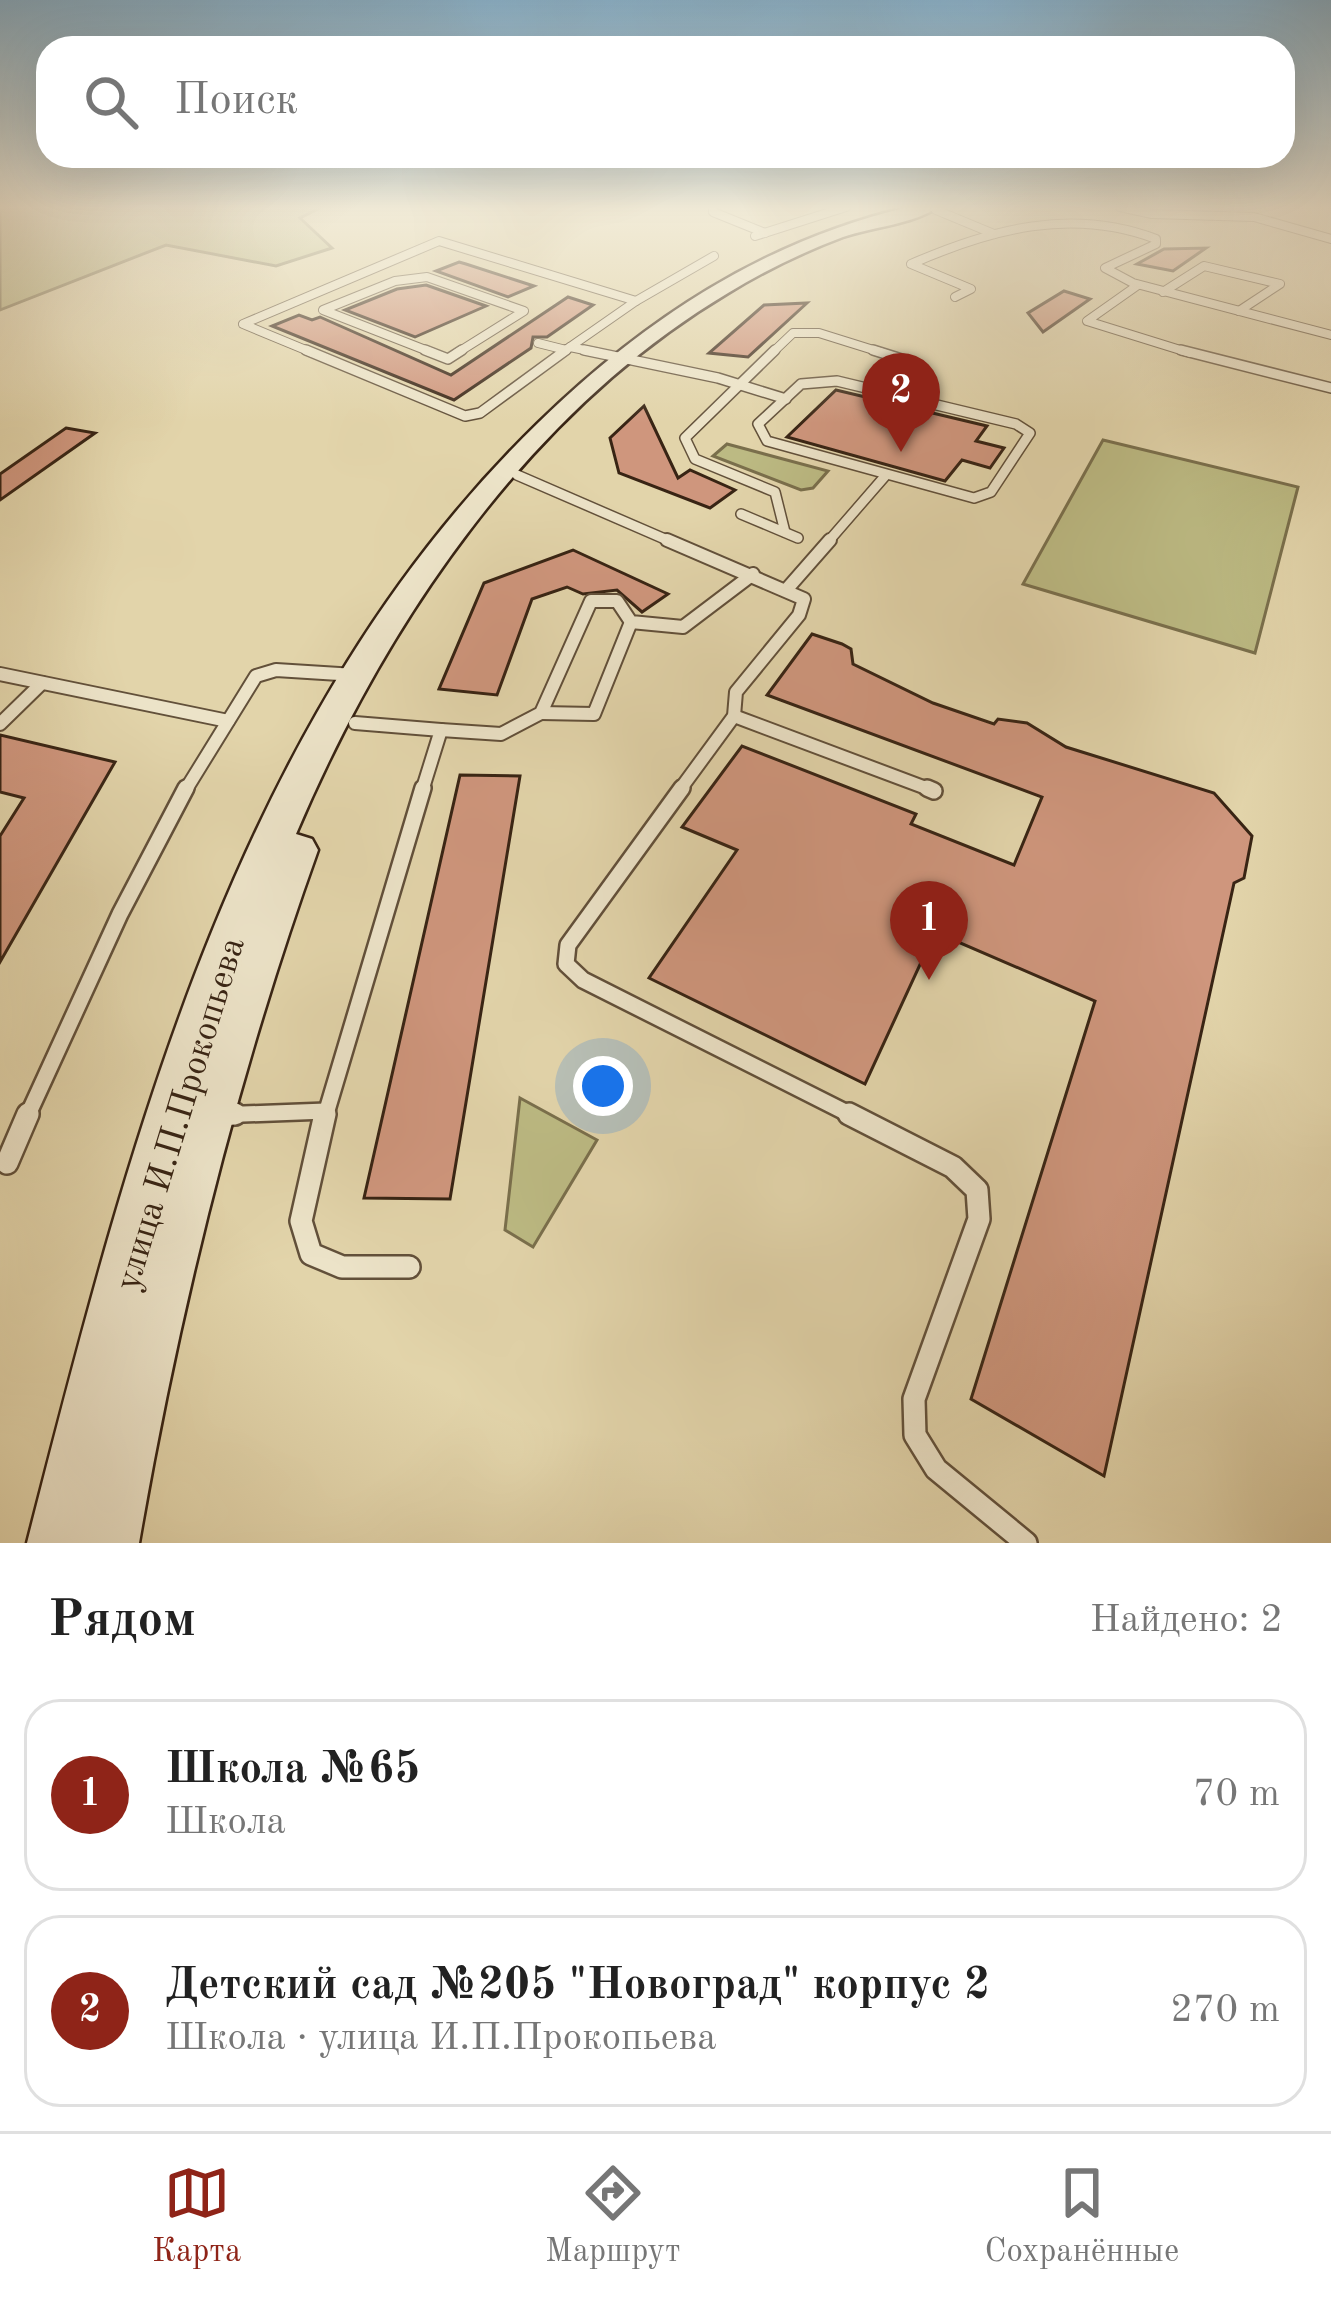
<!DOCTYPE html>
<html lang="ru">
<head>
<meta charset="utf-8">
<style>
	:root { --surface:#fff; --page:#f2f2f2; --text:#222; --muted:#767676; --line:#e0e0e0; --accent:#8f2418 }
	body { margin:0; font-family:"Old Standard TT",serif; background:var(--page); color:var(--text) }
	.you { position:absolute; left:603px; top:1086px; width:42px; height:42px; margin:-30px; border:9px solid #fff; border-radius:50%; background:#1a73e8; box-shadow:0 0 0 18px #1a73e833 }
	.badge { display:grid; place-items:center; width:78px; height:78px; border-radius:50%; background:var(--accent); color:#fff; font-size:39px; font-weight:700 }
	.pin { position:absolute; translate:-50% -99px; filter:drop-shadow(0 3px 6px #0008) }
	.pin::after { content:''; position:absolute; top:63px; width:42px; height:36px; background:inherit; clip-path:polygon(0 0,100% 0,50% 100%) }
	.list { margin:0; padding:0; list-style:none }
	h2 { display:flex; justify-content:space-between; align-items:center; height:156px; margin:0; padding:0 48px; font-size:51px }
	h2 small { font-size:39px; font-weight:400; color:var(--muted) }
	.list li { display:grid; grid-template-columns:78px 1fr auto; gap:36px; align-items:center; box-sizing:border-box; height:192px; margin:0 24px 24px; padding:0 24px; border:3px solid var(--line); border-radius:36px }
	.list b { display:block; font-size:45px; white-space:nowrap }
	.list p { margin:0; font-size:39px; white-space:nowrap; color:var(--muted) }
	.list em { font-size:39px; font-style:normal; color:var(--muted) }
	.icon { flex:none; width:66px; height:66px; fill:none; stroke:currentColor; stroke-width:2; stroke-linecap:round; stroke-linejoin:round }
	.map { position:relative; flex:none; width:1331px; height:1543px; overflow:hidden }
	.search { position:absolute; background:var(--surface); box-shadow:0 12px 48px #0002; left:36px; right:36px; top:36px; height:132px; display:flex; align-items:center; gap:30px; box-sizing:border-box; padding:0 42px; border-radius:36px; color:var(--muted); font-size:45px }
	.sheet { height:588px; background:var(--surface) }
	nav { display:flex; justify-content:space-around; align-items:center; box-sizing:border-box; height:168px; border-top:3px solid var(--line); background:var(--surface); font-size:33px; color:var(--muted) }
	nav a { display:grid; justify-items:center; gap:6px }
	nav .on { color:var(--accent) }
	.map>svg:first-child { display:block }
</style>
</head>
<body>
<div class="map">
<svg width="1331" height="1543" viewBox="0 0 1331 1543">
	<rect width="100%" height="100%" fill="#e2d4aa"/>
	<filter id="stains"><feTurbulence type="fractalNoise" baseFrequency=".00167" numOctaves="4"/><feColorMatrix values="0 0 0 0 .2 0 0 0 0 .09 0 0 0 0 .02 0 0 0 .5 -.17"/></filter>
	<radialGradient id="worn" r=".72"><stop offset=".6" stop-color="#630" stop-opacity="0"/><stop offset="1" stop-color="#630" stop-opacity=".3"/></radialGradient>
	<g fill="#bcba83" stroke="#7a6f4c" stroke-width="3">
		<polygon points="0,207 322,207 300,218 332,248 276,266 166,245 0,310"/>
		<polygon points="1103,440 1298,487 1255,653 1023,584"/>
		<polygon points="727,444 828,471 813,488 801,490 713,456"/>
		<polygon points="520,1098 597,1140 533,1247 505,1230"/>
	</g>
	<g fill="#cf967d" stroke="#382414" stroke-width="3">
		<polygon points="1206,248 1173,271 1137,264 1164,249"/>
		<polygon points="459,262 466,264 534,286 508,297 436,271"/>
		<polygon points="426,285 486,306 415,337 345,310 397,289"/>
		<polygon points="1064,291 1090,299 1043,332 1028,313"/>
		<polygon points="568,297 593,305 547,337 533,337 531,348 454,400 272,326 299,315 312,320 320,317 451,375"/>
		<polygon points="807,303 748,357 709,353 764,305"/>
		<polygon points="836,390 987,426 976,441 1004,448 990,468 962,460 945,481 787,437"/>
		<polygon points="644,406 678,478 690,470 735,490 710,508 619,473 610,438"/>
		<polygon points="66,428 95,433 0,500 0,474"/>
		<polygon points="573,550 668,594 642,612 617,590 583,594 567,587 532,599 497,695 439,689 484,583"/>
		<polygon points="812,634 842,644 851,649 853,664 933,703 994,724 998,719 1027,723 1066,747 1214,793 1252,836 1244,878 1234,883 1104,1476 971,1399 1095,1001 935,932 865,1084 649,978 737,850 682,827 742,746 916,814 911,824 1014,865 1042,797 767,695"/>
		<polygon points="0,735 115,762 0,962 0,836 24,798 0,792"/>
		<polygon points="460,775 520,776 450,1199 364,1198"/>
	</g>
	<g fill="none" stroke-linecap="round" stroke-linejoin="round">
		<defs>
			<g id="lane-far4">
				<polyline points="713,207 713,212 765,233"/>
				<polyline points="1120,207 1152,214 1254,217 1331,239"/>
				<polyline points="936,210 994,234"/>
				<polyline points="755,236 846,207"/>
				<polyline points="1138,285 1087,321 1190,353"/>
				<polyline points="1163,292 1204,266 1280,284 1239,311"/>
				<path d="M955,297L971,289L911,264C991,229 1072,207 1156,239V244L1105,268L1133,283L1331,335"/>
				<polyline points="538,343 566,350"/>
				<polyline points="570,347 636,301 714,256"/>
				<polyline points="313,353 243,324 439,241 636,301"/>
				<polyline points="433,353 323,310 395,281 427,277 524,311 457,353"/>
				<polyline points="562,353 570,347 599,353"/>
				<polyline points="772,353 793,333 819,333 883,353"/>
			</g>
			<g id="lane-far3">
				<polyline points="306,350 465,416 480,413 566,350"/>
				<polyline points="425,350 448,359 462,350"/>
				<polyline points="584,350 718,378 786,399"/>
				<polyline points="775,350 685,438 695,459 775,492 785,532"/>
				<polyline points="873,350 908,361"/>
				<polyline points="1181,350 1331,388"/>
				<polygon points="837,381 1016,424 1030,433 991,492 974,498 767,441 758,424 801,384"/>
				<polyline points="517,475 674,543"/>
				<polyline points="741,514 798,538"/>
				<polyline points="827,543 886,475"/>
			</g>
			<g id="lane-far2">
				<polyline points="667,540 804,599 799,615 736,692 734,716 679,791"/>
				<polyline points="787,589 830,540"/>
				<polyline points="0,674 228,721"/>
				<polyline points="541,713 594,714 631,622"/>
				<polyline points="734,716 934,791"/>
				<polyline points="355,723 441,730 422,791"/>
				<polyline points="0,724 42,683"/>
				<polyline points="441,730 501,734 541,713 591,601 617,601 631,622 683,627 753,574"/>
				<polyline points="185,791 256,676 276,670 355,675"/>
			</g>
			<g id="lane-far1">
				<polyline points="682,788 568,945 566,964 583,980 855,1117"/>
				<polyline points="927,788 934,791"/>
				<polyline points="217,1115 326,1111"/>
				<polyline points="27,1117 120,914 186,788"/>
				<polyline points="325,1117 423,788"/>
			</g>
			<g id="lane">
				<polyline points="325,1114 301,1221 311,1254 342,1267 409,1267"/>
				<polyline points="849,1114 953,1167 977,1190 979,1219 914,1399 915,1435 936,1469 1026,1543"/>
				<polyline points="217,1115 235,1114"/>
				<polyline points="7,1163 28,1114"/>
			</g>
			<path id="secondary" d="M908,207H938C914,224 872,227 843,237C803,252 764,271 728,293C528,412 385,624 296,834L312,839L318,850C237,1076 180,1306 139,1543H27C129,1145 234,719 538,423C645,319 762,242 908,207Z"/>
		</defs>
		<use href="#lane-far4" stroke="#62503a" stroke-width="10"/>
		<use href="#lane-far3" stroke="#62503a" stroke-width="12"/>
		<use href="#lane-far2" stroke="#62503a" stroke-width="16"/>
		<use href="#lane-far1" stroke="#62503a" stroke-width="20"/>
		<use href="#lane" stroke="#62503a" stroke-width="26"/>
		<use href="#secondary" stroke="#382414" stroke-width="5"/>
		<use href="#lane-far4" stroke="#ece3c8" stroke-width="8"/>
		<use href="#lane-far3" stroke="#ece3c8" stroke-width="9"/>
		<use href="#lane-far2" stroke="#ece3c8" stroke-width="12"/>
		<use href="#lane-far1" stroke="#ece3c8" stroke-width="15"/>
		<use href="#lane" stroke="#ece3c8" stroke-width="21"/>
		<use href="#secondary" fill="#ece3c8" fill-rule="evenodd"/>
	</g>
	<linearGradient id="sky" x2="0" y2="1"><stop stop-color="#88b5d2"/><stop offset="0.49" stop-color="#f2ecd9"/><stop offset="1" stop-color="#f2ecd9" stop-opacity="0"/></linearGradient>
	<rect width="1331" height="423" fill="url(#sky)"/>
	<g text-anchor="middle" stroke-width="9" stroke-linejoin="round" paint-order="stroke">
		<g font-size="36" fill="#382414" stroke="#ece3c8">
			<text transform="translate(178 1113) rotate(-73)" y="13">улица И.П.Прокопьева</text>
		</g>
	</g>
	<rect width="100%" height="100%" filter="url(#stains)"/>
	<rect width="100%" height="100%" fill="url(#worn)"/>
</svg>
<div class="you"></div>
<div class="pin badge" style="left:929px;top:980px">1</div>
<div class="pin badge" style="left:901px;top:452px">2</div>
<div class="search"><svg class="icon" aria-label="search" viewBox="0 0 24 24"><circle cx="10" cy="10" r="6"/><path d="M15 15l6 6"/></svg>Поиск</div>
</div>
<section class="sheet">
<h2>Рядом<small>Найдено: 2</small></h2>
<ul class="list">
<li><span class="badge">1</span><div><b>Школа №65</b><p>Школа</p></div><em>70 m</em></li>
<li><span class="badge">2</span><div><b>Детский сад №205 &quot;Новоград&quot; корпус 2</b><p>Школа · улица И.П.Прокопьева</p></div><em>270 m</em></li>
</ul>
</section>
<nav>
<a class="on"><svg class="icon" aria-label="map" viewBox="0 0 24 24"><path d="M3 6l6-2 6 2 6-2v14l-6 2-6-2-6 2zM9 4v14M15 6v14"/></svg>Карта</a>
<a><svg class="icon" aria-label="directions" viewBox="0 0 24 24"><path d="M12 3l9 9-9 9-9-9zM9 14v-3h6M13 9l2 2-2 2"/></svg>Маршрут</a>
<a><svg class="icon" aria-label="saved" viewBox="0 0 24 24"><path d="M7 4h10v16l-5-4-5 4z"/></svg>Сохранённые</a>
</nav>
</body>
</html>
